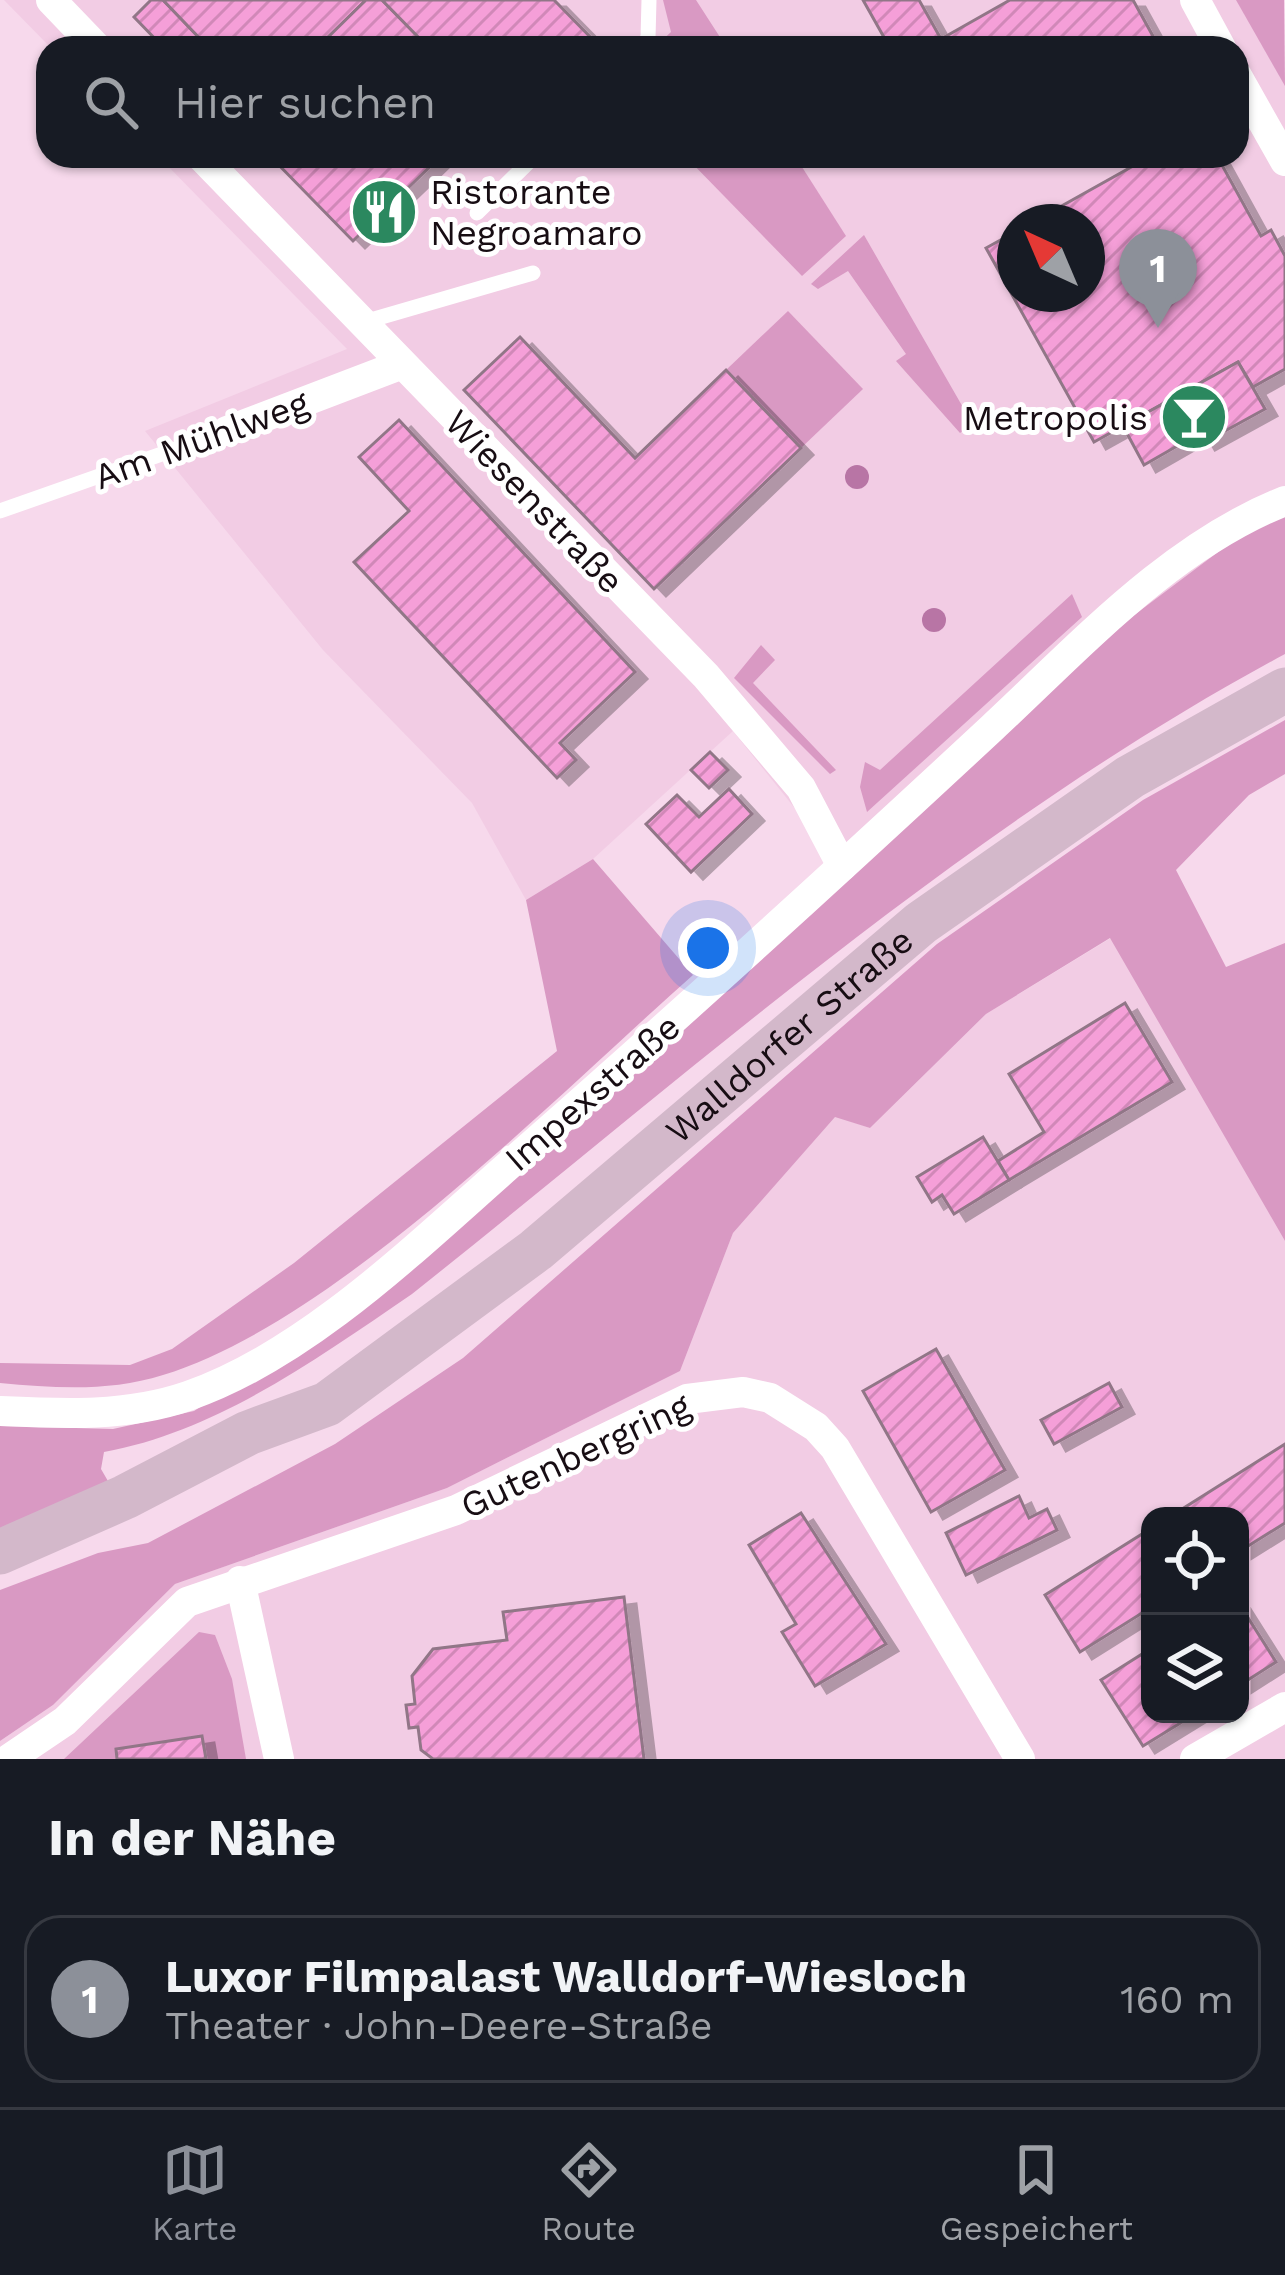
<!DOCTYPE html>
<html lang="de">
<head>
<meta charset="utf-8">
<style>
	:root { --surface:#171b24; --page:#242831; --text:#f1f3f6; --muted:#9ea1a6; --line:#363941; --accent:#8c9099 }
	body { margin:0; font-family:"Work Sans",sans-serif; background:var(--page); color:var(--text) }
	.controls { position:absolute; right:36px; bottom:36px; display:grid; overflow:hidden; border-radius:24px; box-shadow:0 3px 9px #0004 }
	.controls button { width:108px; height:108px; display:grid; place-items:center; padding:0; border:0; border-bottom:3px solid var(--line); background:var(--surface); color:var(--text); font:60px sans-serif }
	.compass { position:absolute; left:997px; top:204px; width:108px; height:108px; border-radius:50%; background:var(--surface); box-shadow:0 3px 9px #0004; rotate:316deg }
	.you { position:absolute; left:708px; top:948px; width:42px; height:42px; margin:-30px; border:9px solid #fff; border-radius:50%; background:#1a73e8; box-shadow:0 0 0 18px #1a73e833 }
	.badge { display:grid; place-items:center; width:78px; height:78px; border-radius:50%; background:var(--accent); color:#fff; font-size:39px; font-weight:700 }
	.pin { position:absolute; translate:-50% -99px; filter:drop-shadow(0 3px 6px #0008) }
	.pin::after { content:''; position:absolute; top:63px; width:42px; height:36px; background:inherit; clip-path:polygon(0 0,100% 0,50% 100%) }
	.list { margin:0; padding:0; list-style:none }
	h2 { display:flex; justify-content:space-between; align-items:center; height:156px; margin:0; padding:0 48px; font-size:51px }
	h2 small { font-size:39px; font-weight:400; color:var(--muted) }
	.list li { display:grid; grid-template-columns:78px 1fr auto; gap:36px; align-items:center; box-sizing:border-box; height:168px; margin:0 24px 24px; padding:0 24px; border:3px solid var(--line); border-radius:36px }
	.list b { display:block; font-size:45px; white-space:nowrap }
	.list p { margin:0; font-size:39px; white-space:nowrap; color:var(--muted) }
	.list em { font-size:39px; font-style:normal; color:var(--muted) }
	.icon { flex:none; width:66px; height:66px; fill:none; stroke:currentColor; stroke-width:2; stroke-linecap:round; stroke-linejoin:round }
	.map { position:relative; flex:none; width:1285px; height:1759px; overflow:hidden }
	.search { position:absolute; background:var(--surface); box-shadow:0 3px 9px #0004; left:36px; right:36px; top:36px; height:132px; display:flex; align-items:center; gap:30px; box-sizing:border-box; padding:0 42px; border-radius:36px; color:var(--muted); font-size:45px }
	.sheet { height:348px; background:var(--surface) }
	nav { display:flex; justify-content:space-around; align-items:center; box-sizing:border-box; height:168px; border-top:3px solid var(--line); background:var(--surface); font-size:33px; color:var(--muted) }
	nav a { display:grid; justify-items:center; gap:6px }
	nav .on { color:var(--accent) }
	.map>svg:first-child { display:block }
</style>
</head>
<body>
<div class="map">
<svg width="1285" height="1759" viewBox="0 0 1285 1759">
	<defs>
		<pattern id="building-hatch" width="6" height="6" patternUnits="userSpaceOnUse" patternTransform="scale(3)"><rect width="6" height="6" fill="#f59fd8"/><path d="M-1 1l2-2M0 6l6-6M5 7l2-2" fill="none" stroke="#d188b8"/></pattern>
		<filter id="shadow"><feDropShadow dx="12" dy="7" stdDeviation="0" flood-color="#0004"/></filter>
	</defs>
	<rect width="100%" height="100%" fill="#f7d9ec"/>
	<g fill="#f2cce4" fill-rule="evenodd">
		<path d="M4,0H1241L1285,77V511L1226,546L1105,637L845,871L733,731L593,859L526,900L472,803L323,650L145,431L347,349L158,156H1237V48H51ZM1015,222H1087V294H1015Z"/>
		<path d="M1111,938L1285,1241V1759H0V1741L53,1705L175,1584L447,1488L680,1371L733,1233L835,1116L870,1128L986,1014ZM1150,1516H1240V1714H1150Z"/>
	</g>
	<g fill="#d999c3">
		<polygon points="663,0 696,0 727,48 654,48 671,32"/>
		<polygon points="1236,0 1284,0 1285,86"/>
		<polygon points="685,156 795,156 846,236 802,276"/>
		<polygon points="864,235 972,423 960,433 896,361 906,354 848,271 818,289 811,284"/>
		<polygon points="788,311 863,389 801,448 726,370"/>
		<path d="M1285,511V654C965,826 695,1069 412,1294C318,1358 218,1431 104,1452L101,1469L112,1488L0,1535V1426L113,1429L194,1411L297,1345L1105,637L1226,546Z"/>
		<polygon points="1072,594 1082,617 867,812 860,787 865,762 880,770"/>
		<polygon points="761,645 775,660 753,683 836,770 830,774 734,678"/>
		<polygon points="1285,720 1285,774 1249,795 1176,870 1226,967 1285,943 1285,1241 1110,938 986,1014 870,1128 835,1117 733,1233 680,1371 447,1488 175,1584 53,1705 0,1741 0,1590 98,1553 148,1543 335,1444 463,1358 937,944 1143,800"/>
		<path d="M593,859L693,975C556,1096 335,1323 163,1375C109,1392 56,1388 0,1383V1363L130,1365L172,1349L294,1263L557,1051L526,900Z"/>
		<polygon points="199,1632 215,1635 232,1679 246,1759 206,1759 201,1737 117,1749 117,1759 64,1759"/>
	</g>
	<g fill="url(#building-hatch)" stroke="#917687" stroke-width="3" filter="url(#shadow)">
		<polygon points="151,0 163,0 209,48 164,48 134,17"/>
		<polygon points="163,0 366,0 317,48 209,48"/>
		<polygon points="366,0 382,0 429,48 317,48"/>
		<polygon points="382,0 554,0 601,48 429,48"/>
		<polygon points="863,0 919,0 941,39 1010,0 1133,0 1154,38 1136,48 890,48"/>
		<polygon points="270,156 441,156 353,241"/>
		<polygon points="1151,156 1217,156 1261,236 1271,230 1285,256 1285,369 1253,387 1238,362 1094,442 986,248 1015,232 1015,294 1087,294 1087,222 1033,222"/>
		<polygon points="520,337 635,458 726,370 801,448 654,589 464,390"/>
		<polygon points="1238,362 1265,409 1203,443 1198,434 1144,465 1123,426"/>
		<polygon points="399,420 635,672 560,743 576,760 557,778 354,562 409,511 359,457"/>
		<polygon points="710,752 728,770 709,788 691,770"/>
		<polygon points="729,789 752,814 691,872 646,824 677,795 699,817"/>
		<polygon points="1125,1003 1172,1082 1009,1180 998,1161 1044,1132 1009,1074"/>
		<polygon points="983,1137 1009,1180 954,1214 942,1195 932,1202 917,1177"/>
		<polygon points="936,1349 1005,1470 931,1512 863,1391"/>
		<polygon points="1109,1383 1122,1407 1054,1444 1041,1420"/>
		<polygon points="1285,1444 1285,1523 1240,1551 1240,1516 1171,1516"/>
		<polygon points="1019,1496 1029,1518 1047,1509 1057,1530 966,1575 946,1533"/>
		<polygon points="801,1513 886,1644 815,1686 782,1632 796,1624 749,1545"/>
		<polygon points="1150,1529 1150,1608 1080,1652 1045,1595"/>
		<polygon points="624,1597 644,1759 433,1759 421,1750 418,1727 409,1728 406,1705 415,1704 412,1676 433,1649 507,1640 503,1612"/>
		<polygon points="1240,1605 1276,1662 1240,1685"/>
		<polygon points="1150,1649 1150,1714 1195,1714 1143,1746 1101,1680"/>
		<polygon points="202,1736 206,1759 117,1759 116,1749"/>
	</g>
	<g fill="none" stroke-linecap="round" stroke-linejoin="round">
		<g stroke="#fff" stroke-width="15">
			<polyline points="640,48 648,38 649,0"/>
			<polyline points="477,213 535,156"/>
			<polyline points="364,322 533,273"/>
			<polyline points="0,511 227,431"/>
		</g>
		<g stroke="#fff" stroke-width="30">
			<polyline points="51,0 97,48"/>
			<polyline points="1195,0 1221,48"/>
			<polyline points="1237,76 1285,161"/>
			<polyline points="201,156 706,676 801,788 842,866"/>
			<polyline points="227,431 400,365"/>
			<path d="M0,1411C64,1414 127,1417 188,1396C309,1354 422,1241 517,1158C678,1017 836,873 993,727C1081,645 1171,546 1285,501"/>
			<polyline points="240,1581 279,1759"/>
			<polyline points="9,1759 65,1721 187,1602 456,1510 687,1399 743,1392 770,1398 816,1427 835,1448 1020,1759"/>
			<polyline points="1195,1759 1285,1707"/>
		</g>
		<path stroke="#d3b8ca" stroke-width="45" id="s1" d="M0,1552L125,1497L248,1433L327,1404L536,1250L921,923L1130,777L1285,690"/>
	</g>
	<g fill="#b875a5">
		<circle cx="857" cy="477" r="12"/>
		<circle cx="934" cy="620" r="12"/>
	</g>
	<defs>
		<symbol id="restaurant-disc" viewBox="-11 -11 22 22"><circle r="9.5" fill="#2b885f" stroke="#fff"/><path d="M-5-6h1v4h1v-4h1v4h1v-4h1v5L-1.5 .5V6h-2V.5L-5-1ZM5-6V6H3V1.5H1.5Q1.5-4 5-6Z" fill="#fff"/></symbol>
		<symbol id="bar-disc" viewBox="-11 -11 22 22"><circle r="9.5" fill="#2b885f" stroke="#fff"/><path d="M-6-5H6L.8 .8V4.5H3.5V6h-7V4.5H-.8V.8Z" fill="#fff"/></symbol>
	</defs>
	<g fill-rule="evenodd">
		<use href="#restaurant-disc" x="346" y="174" width="76" height="76"/>
		<use href="#bar-disc" x="1156" y="379" width="76" height="76"/>
	</g>
	<g text-anchor="middle" stroke-width="10" stroke-linejoin="round" paint-order="stroke">
		<g font-size="36" fill="#170d13" stroke="#fff" text-anchor="start">
			<text x="430" y="204">Ristorante<tspan x="430" dy="41">Negroamaro</tspan></text>
			<text x="1148" y="430" text-anchor="end">Metropolis</text>
		</g>
		<g font-size="36" fill="#170d13" stroke="#fff">
			<text transform="translate(201 439) rotate(-20)" y="13">Am Mühlweg</text>
			<text transform="translate(535 501) rotate(46)" y="13">Wiesenstraße</text>
			<text dy="13" stroke="none"><textPath href="#s1" startOffset="951">Walldorfer Straße</textPath></text>
			<text transform="translate(592 1092) rotate(-41)" y="13">Impexstraße</text>
			<text transform="translate(575 1455) rotate(-25)" y="13">Gutenbergring</text>
		</g>
	</g>
</svg>
<div class="controls">
<button><svg class="icon" aria-label="locate" viewBox="0 0 24 24"><circle cx="12" cy="12" r="6"/><path d="M12 2v4M12 18v4M2 12h4M18 12h4"/></svg></button>
<button><svg class="icon" aria-label="layers" viewBox="0 0 24 24"><path d="M12 4l9 5-9 5-9-5zM3 14l9 5 9-5"/></svg></button>
</div>
<svg class="compass" viewBox="-18 -18 36 36"><path d="M0-13l5 13h-10z" fill="#e53935"/><path d="M0 13l5-13h-10z" fill="#9ea1a6"/></svg>
<div class="you"></div>
<div class="pin badge" style="left:1158px;top:328px">1</div>
<div class="search"><svg class="icon" aria-label="search" viewBox="0 0 24 24"><circle cx="10" cy="10" r="6"/><path d="M15 15l6 6"/></svg>Hier suchen</div>
</div>
<section class="sheet">
<h2>In der Nähe<small></small></h2>
<ul class="list">
<li><span class="badge">1</span><div><b>Luxor Filmpalast Walldorf-Wiesloch</b><p>Theater · John-Deere-Straße</p></div><em>160 m</em></li>
</ul>
</section>
<nav>
<a class="on"><svg class="icon" aria-label="map" viewBox="0 0 24 24"><path d="M3 6l6-2 6 2 6-2v14l-6 2-6-2-6 2zM9 4v14M15 6v14"/></svg>Karte</a>
<a><svg class="icon" aria-label="directions" viewBox="0 0 24 24"><path d="M12 3l9 9-9 9-9-9zM9 14v-3h6M13 9l2 2-2 2"/></svg>Route</a>
<a><svg class="icon" aria-label="saved" viewBox="0 0 24 24"><path d="M7 4h10v16l-5-4-5 4z"/></svg>Gespeichert</a>
</nav>
</body>
</html>
